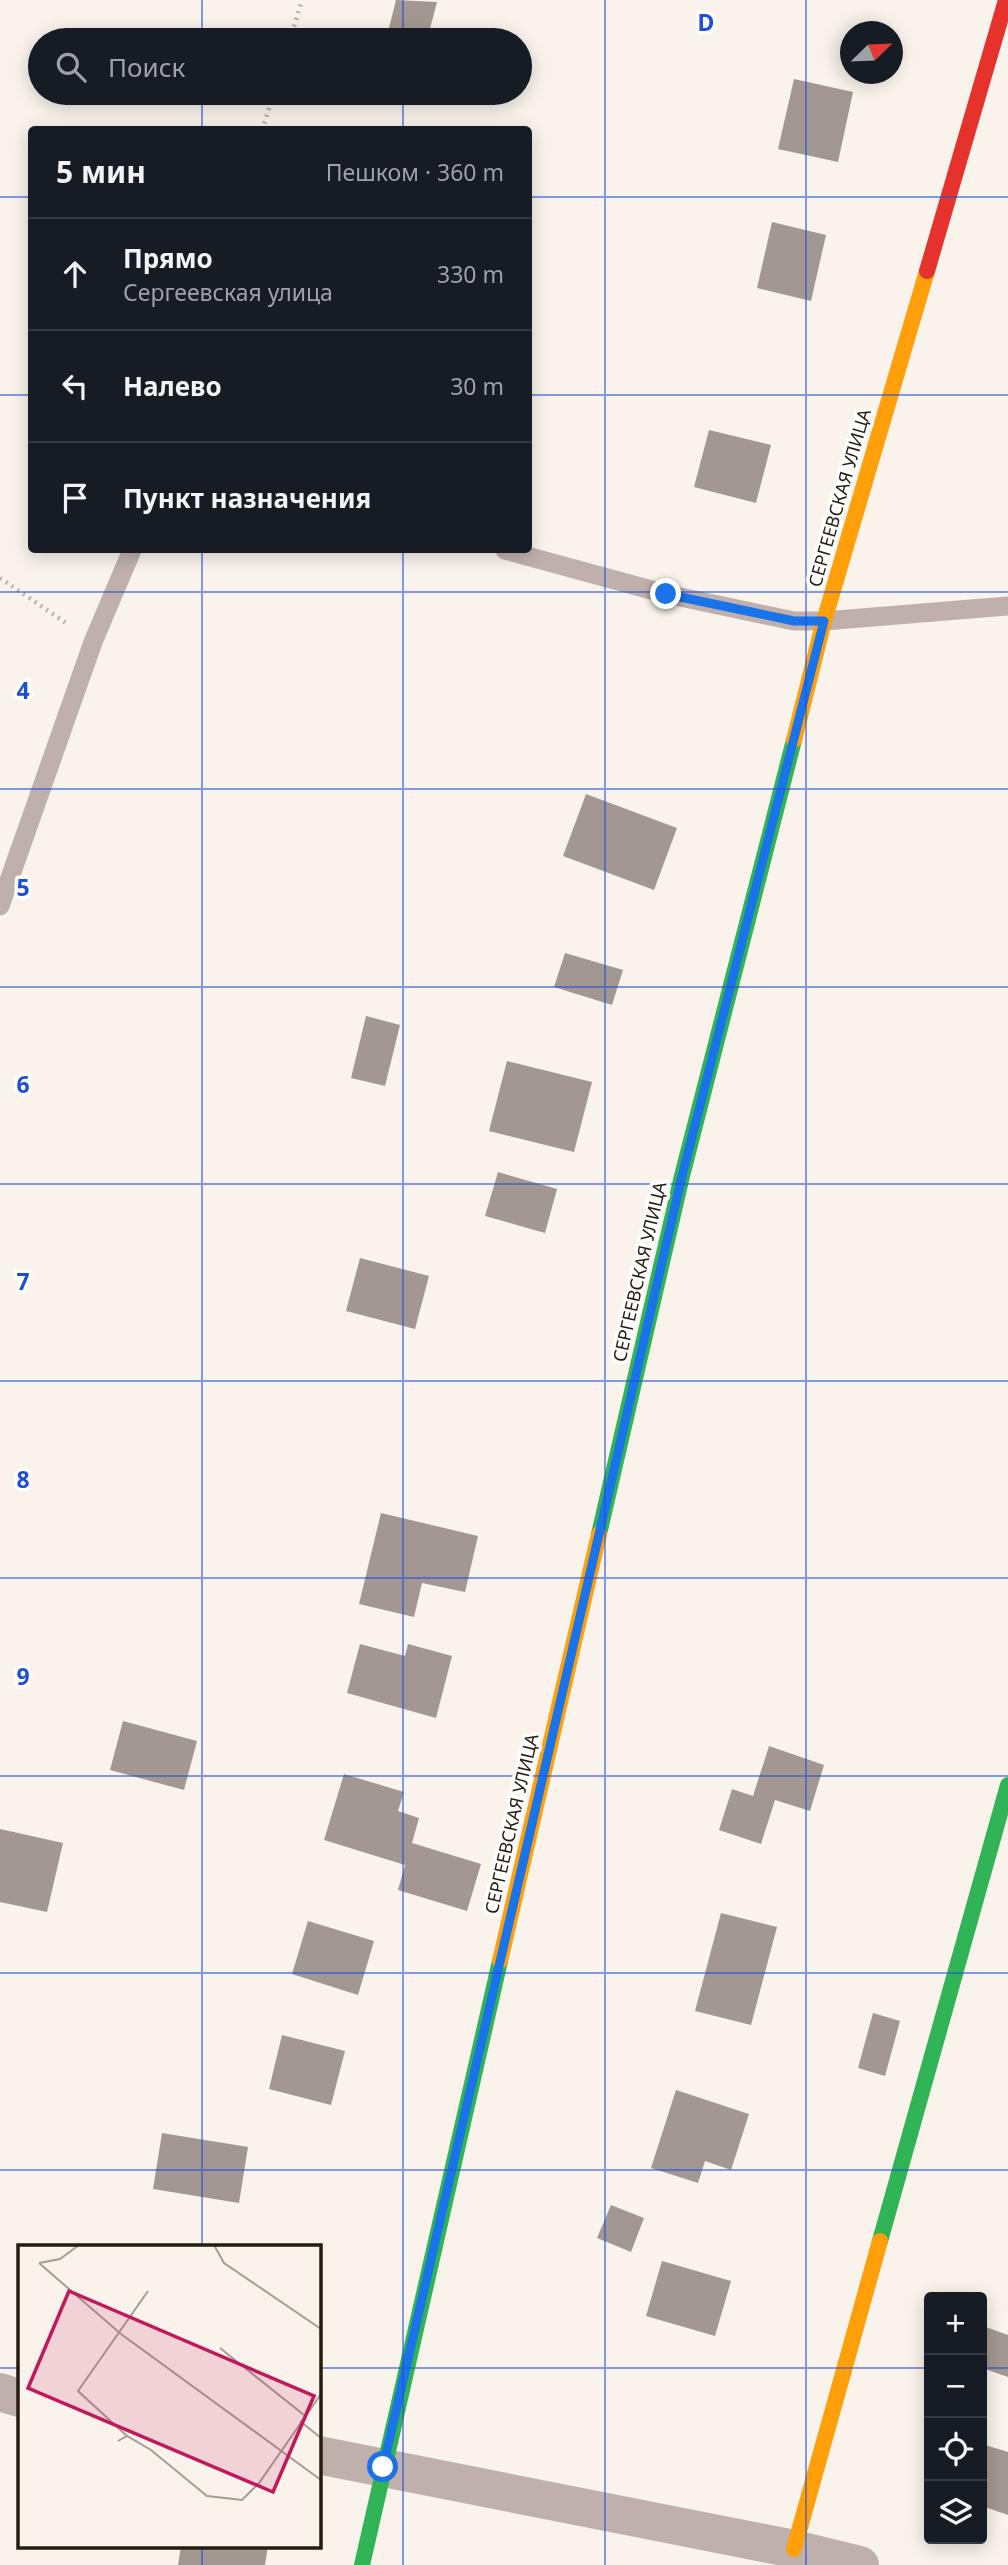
<!DOCTYPE html>
<html lang="ru">
<head>
<meta charset="utf-8">
<style>
	:root { --surface:#171b24; --page:#20242c; --text:#f1f3f6; --muted:#9ea1a6; --line:#363941 }
	body { margin:0; font-family:"Noto Sans",sans-serif; background:var(--page); color:var(--text) }
	.controls { position:absolute; right:21px; bottom:21px; display:grid; overflow:hidden; border-radius:7px; box-shadow:0 4px 18px #0003 }
	.controls button { width:63px; height:63px; display:grid; place-items:center; padding:0; border:0; border-bottom:2px solid var(--line); background:var(--surface); color:var(--text); font:35px sans-serif }
	.compass { position:absolute; left:840px; top:21px; width:63px; height:63px; border-radius:50%; background:var(--surface); box-shadow:0 4px 18px #0003; rotate:67deg }
	.stop { position:absolute; width:21px; height:21px; margin:-16px; border:5px solid #1a73e8; border-radius:50%; background:#fff }
	.stop.end { background:#1a73e8; border-color:#fff; box-shadow:0 2px 7px #0008 }
	.list { margin:0; padding:0; list-style:none }
	h2 { display:flex; justify-content:space-between; align-items:center; height:91px; margin:0; padding:0 28px; font-size:30px }
	h2 small { font-size:23px; font-weight:400; color:var(--muted) }
	.list li { display:grid; grid-template-columns:46px 1fr auto; gap:21px; align-items:center; box-sizing:border-box; height:112px; padding:0 28px; border-top:2px solid var(--line) }
	.list b { display:block; font-size:26px; white-space:nowrap }
	.list p { margin:0; font-size:23px; white-space:nowrap; color:var(--muted) }
	.list em { font-size:23px; font-style:normal; color:var(--muted) }
	.icon { flex:none; width:38px; height:38px; fill:none; stroke:currentColor; stroke-width:2; stroke-linecap:round; stroke-linejoin:round }
	.map { position:relative; flex:none; width:1008px; height:2565px; overflow:hidden }
	.search { position:absolute; background:var(--surface); box-shadow:0 4px 18px #0003; left:28px; top:28px; width:504px; height:77px; display:flex; align-items:center; gap:18px; box-sizing:border-box; padding:0 24px; border-radius:38px; color:var(--muted); font-size:26px }
	.panel { position:absolute; background:var(--surface); box-shadow:0 4px 18px #0003; left:28px; top:126px; width:504px; height:427px; border-radius:7px }
	.map>svg:first-child { display:block }
</style>
</head>
<body>
<div class="map">
<svg width="1008" height="2565" viewBox="0 0 1008 2565">
	<rect width="100%" height="100%" fill="#f9f3ec"/>
	<g fill="#a39891">
		<polygon points="396,0 437,2 427,40 386,40"/>
		<polygon points="794,79 853,92 838,162 778,149"/>
		<polygon points="772,222 826,235 811,301 757,288"/>
		<polygon points="709,430 771,445 756,503 694,487"/>
		<polygon points="586,794 677,828 654,890 563,856"/>
		<polygon points="565,953 623,970 612,1005 554,987"/>
		<polygon points="366,1016 400,1025 385,1086 351,1078"/>
		<polygon points="507,1061 592,1082 574,1152 489,1131"/>
		<polygon points="498,1172 557,1189 545,1233 485,1216"/>
		<polygon points="360,1258 429,1276 415,1329 346,1311"/>
		<polygon points="381,1513 478,1536 465,1592 422,1583 414,1617 359,1604"/>
		<polygon points="360,1644 405,1656 408,1644 452,1656 436,1718 347,1693"/>
		<polygon points="123,1721 197,1741 184,1790 110,1770"/>
		<polygon points="769,1746 824,1765 810,1811 775,1800 761,1844 719,1830 732,1789 753,1796"/>
		<polygon points="344,1774 404,1792 398,1811 419,1818 412,1843 481,1864 467,1911 398,1890 405,1865 324,1840"/>
		<polygon points="0,1829 63,1843 47,1912 0,1902"/>
		<polygon points="721,1913 777,1927 751,2025 695,2011"/>
		<polygon points="308,1921 374,1941 358,1995 292,1974"/>
		<polygon points="873,2013 900,2021 885,2076 858,2068"/>
		<polygon points="282,2035 345,2051 331,2105 269,2089"/>
		<polygon points="676,2090 749,2114 731,2170 705,2161 698,2183 651,2168"/>
		<polygon points="162,2133 248,2147 239,2203 153,2189"/>
		<polygon points="611,2205 644,2218 631,2252 597,2238"/>
		<polygon points="662,2261 731,2281 715,2336 646,2316"/>
		<polygon points="983,2326 1008,2335 1008,2377 982,2368"/>
		<polygon points="982,2444 1008,2452 1008,2515 982,2506"/>
		<polygon points="181,2546 268,2546 265,2565 178,2565"/>
	</g>
	<g fill="none" stroke-linecap="round" stroke-linejoin="round">
		<g stroke="#b9b0ab" stroke-width="4.5" stroke-dasharray="2 5" stroke-linecap="butt">
			<polyline points="290,40 302,0"/>
			<polyline points="262,130 274,93"/>
			<polyline points="0,578 69,625"/>
		</g>
		<g stroke="#bfb0ac" stroke-width="19">
			<polyline points="505,550 666,594 794,621 824,621 1008,606"/>
			<polyline points="0,906 93,642 132,550"/>
		</g>
		<g stroke="#bfb0ac" stroke-width="38">
			<polyline points="0,2392 19,2398"/>
			<polyline points="318,2455 794,2549 860,2565"/>
		</g>
		<g stroke="#30b455" stroke-width="16">
			<polyline points="599,1534 682,1176 794,740"/>
			<polyline points="880,2241 1008,1785"/>
			<polyline points="362,2565 500,1961"/>
		</g>
		<g stroke="#ff9f0a" stroke-width="16">
			<polyline points="794,740 824,621 927,271"/>
			<polyline points="500,1961 599,1534"/>
			<polyline points="794,2549 880,2241"/>
		</g>
		<polyline stroke="#e5322d" stroke-width="16" points="927,271 1006,0"/>
	</g>
	<g fill="none" stroke-linecap="round" stroke-linejoin="round">
		<polyline stroke="#1a73e8" stroke-width="9" points="383,2467 682,1176 824,621 794,621 666,594"/>
	</g>
	<path fill="none" stroke="#1d4ed8" stroke-width="2" stroke-opacity="0.55" d="M202,0V40M403,0V40M605,0V2565M806,0V2565M202,93V130M403,93V130M0,197H32M528,197H1008M0,395H32M528,395H1008M202,550V2246M403,550V2565M0,592H1008M0,789H1008M0,987H1008M0,1184H1008M0,1381H1008M0,1578H1008M0,1776H1008M0,1973H1008M0,2170H1008M0,2368H19M318,2368H929M982,2368H1008M202,2546V2565"/>
	<g text-anchor="middle" stroke-width="7" stroke-linejoin="round" paint-order="stroke">
		<g font-size="18" fill="#251b10" stroke="#fff">
			<text transform="translate(840 498) rotate(-74)" y="6">СЕРГЕЕВСКАЯ УЛИЦА</text>
			<text transform="translate(640 1272) rotate(-77)" y="6">СЕРГЕЕВСКАЯ УЛИЦА</text>
			<text transform="translate(512 1824) rotate(-77)" y="6">СЕРГЕЕВСКАЯ УЛИЦА</text>
		</g>
	</g>
	<g transform="translate(18 2245)">
		<rect width="303" height="303" fill="#f9f3ec"/>
		<path fill="none" stroke="#a49d94" stroke-width="2" d="M196,0L206,18L303,84M21,18L103,89L303,235M21,18L42,14L61,0M202,103L286,170M282,176L303,193M109,191L60,146L130,46M100,196L109,191L133,205L189,251L224,255L241,238L303,149"/>
		<path fill="#c2185b" fill-opacity="0.15" stroke="#c2185b" stroke-width="3.5" d="M51,46L296,151L255,247L10,143Z"/>
		<rect width="303" height="303" fill="none" stroke="#251b10" stroke-width="3.5"/>
	</g>
	<g font-size="23" text-anchor="middle" font-weight="bold" fill="#1d4ed8" stroke="#fff" stroke-width="7" stroke-linejoin="round" paint-order="stroke">
		<text x="706" y="31">D</text>
		<text x="23" y="699">4</text>
		<text x="23" y="896">5</text>
		<text x="23" y="1093">6</text>
		<text x="23" y="1290">7</text>
		<text x="23" y="1488">8</text>
		<text x="23" y="1685">9</text>
	</g>
</svg>
<div class="controls">
<button>+</button>
<button>−</button>
<button><svg class="icon" aria-label="locate" viewBox="0 0 24 24"><circle cx="12" cy="12" r="6"/><path d="M12 2v4M12 18v4M2 12h4M18 12h4"/></svg></button>
<button><svg class="icon" aria-label="layers" viewBox="0 0 24 24"><path d="M12 4l9 5-9 5-9-5zM3 14l9 5 9-5"/></svg></button>
</div>
<svg class="compass" viewBox="-18 -18 36 36"><path d="M0-13l5 13h-10z" fill="#e53935"/><path d="M0 13l5-13h-10z" fill="#9ea1a6"/></svg>
<div class="stop" style="left:383px;top:2467px"></div>
<div class="stop end" style="left:666px;top:594px"></div>
<div class="search"><svg class="icon" aria-label="search" viewBox="0 0 24 24"><circle cx="10" cy="10" r="6"/><path d="M15 15l6 6"/></svg>Поиск</div>
<section class="panel">
<h2>5 мин<small>Пешком · 360 m</small></h2>
<ul class="list">
<li><svg class="icon" aria-label="ahead" viewBox="0 0 24 24"><path d="M12 20V5M6 11l6-6 6 6"/></svg><div><b>Прямо</b><p>Сергеевская улица</p></div><em>330 m</em></li>
<li><svg class="icon" aria-label="left" viewBox="0 0 24 24"><path d="M17 20v-9H6M10 6l-5 5 5 5"/></svg><div><b>Налево</b></div><em>30 m</em></li>
<li><svg class="icon" aria-label="arrive" viewBox="0 0 24 24"><path d="M6 21V4h12l-3 4 3 4H6"/></svg><div><b>Пункт назначения</b></div></li>
</ul>
</section>
</div>
</body>
</html>
